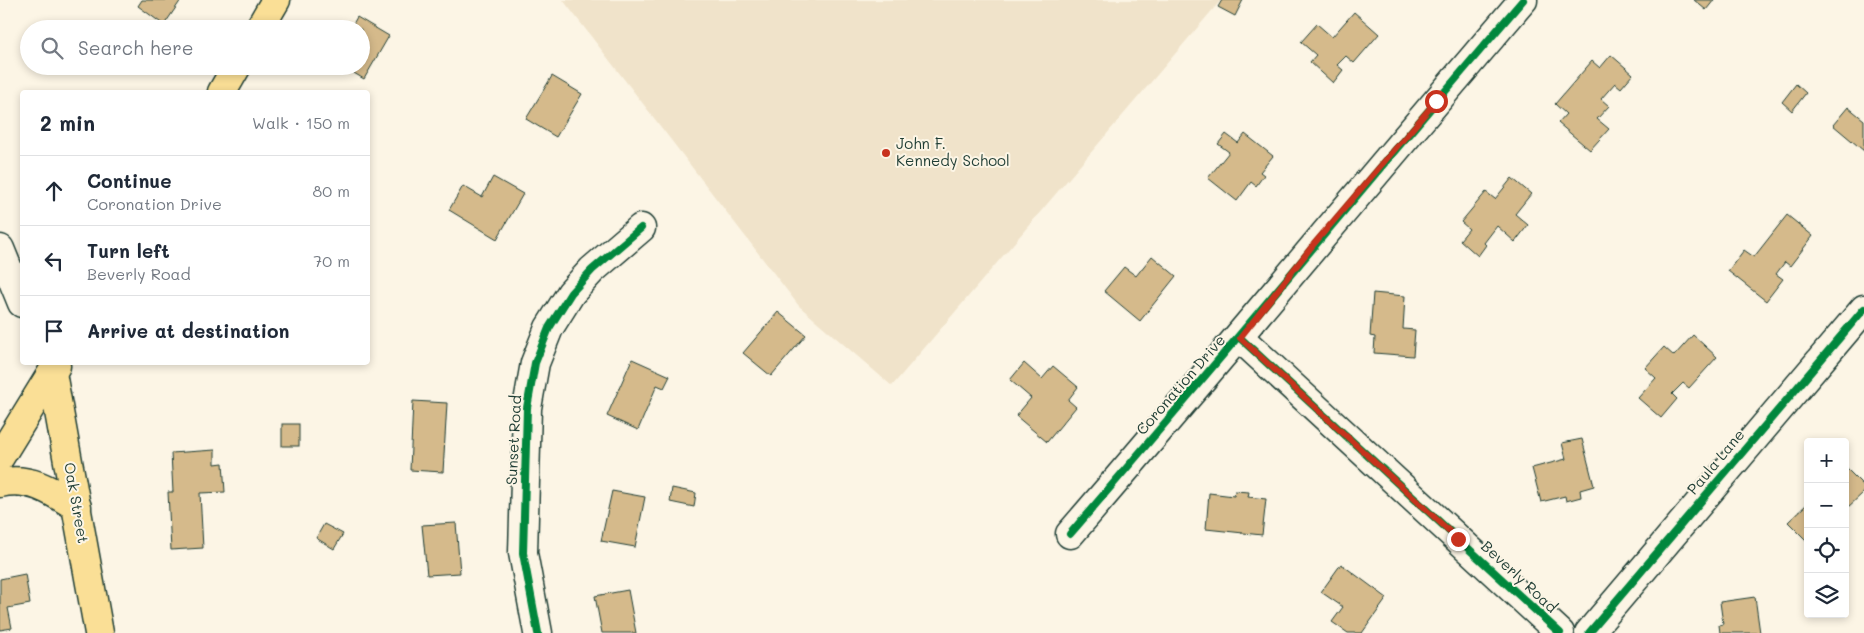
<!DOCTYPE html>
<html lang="en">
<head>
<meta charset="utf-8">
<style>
	:root { --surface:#fff; --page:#f6f6f7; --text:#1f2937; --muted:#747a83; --line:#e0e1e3 }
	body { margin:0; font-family:Mali,sans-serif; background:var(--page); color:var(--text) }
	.controls { position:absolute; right:15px; bottom:15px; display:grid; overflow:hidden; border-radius:5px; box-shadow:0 2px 8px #0003 }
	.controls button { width:45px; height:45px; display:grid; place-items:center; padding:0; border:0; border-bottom:1px solid var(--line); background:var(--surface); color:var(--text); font:25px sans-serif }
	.stop { position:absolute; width:15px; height:15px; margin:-11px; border:4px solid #c8321e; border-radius:50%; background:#fff }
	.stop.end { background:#c8321e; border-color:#fff; box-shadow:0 1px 5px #0008 }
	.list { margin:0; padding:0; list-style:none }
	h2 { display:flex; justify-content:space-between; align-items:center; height:65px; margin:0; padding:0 20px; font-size:21px }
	h2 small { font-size:16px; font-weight:400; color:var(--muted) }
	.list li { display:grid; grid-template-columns:32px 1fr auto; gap:15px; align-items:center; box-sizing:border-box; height:70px; padding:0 20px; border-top:1px solid var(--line) }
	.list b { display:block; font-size:19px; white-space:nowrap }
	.list p { margin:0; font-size:16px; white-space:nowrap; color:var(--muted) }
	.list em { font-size:16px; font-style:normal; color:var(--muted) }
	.icon { flex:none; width:28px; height:28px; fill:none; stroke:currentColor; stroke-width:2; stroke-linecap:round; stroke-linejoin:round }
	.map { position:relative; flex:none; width:1864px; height:633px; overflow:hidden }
	.search { position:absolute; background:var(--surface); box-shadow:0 2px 8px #0003; left:20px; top:20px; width:350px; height:55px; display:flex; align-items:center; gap:12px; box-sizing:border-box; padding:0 18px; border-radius:28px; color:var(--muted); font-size:19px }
	.panel { position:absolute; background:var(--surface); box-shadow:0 2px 8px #0003; left:20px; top:90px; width:350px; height:275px; border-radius:5px }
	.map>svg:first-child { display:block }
</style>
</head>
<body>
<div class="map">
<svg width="1864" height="633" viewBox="0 0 1864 633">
	<rect width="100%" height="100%" fill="#fcf5e5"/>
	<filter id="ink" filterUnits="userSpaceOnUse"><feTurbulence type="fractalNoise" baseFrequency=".02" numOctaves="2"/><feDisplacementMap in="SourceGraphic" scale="10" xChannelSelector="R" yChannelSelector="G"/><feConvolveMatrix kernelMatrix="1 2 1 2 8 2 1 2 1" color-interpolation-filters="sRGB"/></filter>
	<g filter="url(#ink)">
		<polygon fill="#f0e3ca" points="563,0 1221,0 892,386 799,306"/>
		<g fill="#d5ba8b" stroke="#1f3d34">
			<polygon points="142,0 181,0 164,25 138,6"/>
			<polygon points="1222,0 1243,0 1235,16 1218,7"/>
			<polygon points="1694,0 1714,0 1706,10"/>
			<polygon points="1354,12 1379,34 1354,63 1346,56 1337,65 1343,70 1333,83 1310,62 1316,55 1301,42 1317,24 1332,37"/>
			<polygon points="357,17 389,36 364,79 342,66 361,66 361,29 350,29"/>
			<polygon points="1611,55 1633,74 1621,88 1615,83 1601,99 1609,106 1597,119 1609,129 1590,150 1558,123 1566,114 1555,104 1592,61 1600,68"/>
			<polygon points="552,76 582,94 556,137 526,119"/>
			<polygon points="1796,84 1806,93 1792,111 1782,102"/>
			<polygon points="1848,107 1864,120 1864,151 1833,125"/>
			<polygon points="1226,134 1238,143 1245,134 1273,156 1260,172 1264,175 1256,186 1251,182 1237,201 1208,178 1229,152 1218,144"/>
			<polygon points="493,177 523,194 497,239 449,210 463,186 482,197"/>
			<polygon points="1512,178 1531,194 1515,214 1528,225 1515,242 1497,226 1484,243 1486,245 1478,256 1460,240 1469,229 1461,222 1486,192 1495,199"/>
			<polygon points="1787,215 1813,236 1790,266 1785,262 1776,274 1783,279 1766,301 1728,271 1744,250 1754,257"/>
			<polygon points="1152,256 1176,276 1140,321 1104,291 1124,267 1136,276"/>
			<polygon points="1373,293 1405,296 1403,329 1415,330 1413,356 1374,353 1375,337 1370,336"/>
			<polygon points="778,312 806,335 771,376 743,353"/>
			<polygon points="1693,335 1717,357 1689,388 1683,383 1672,394 1677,399 1661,418 1638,398 1656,378 1645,368 1664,347 1674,356"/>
			<polygon points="632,359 670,376 664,388 657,385 638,430 607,416"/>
			<polygon points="1024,363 1042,379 1053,366 1078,387 1068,400 1076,407 1047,442 1016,416 1031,398 1010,380"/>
			<polygon points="413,401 447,403 443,472 410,470"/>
			<rect x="282" y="424" width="17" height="22"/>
			<polygon points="1582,439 1594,486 1580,490 1581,497 1566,501 1565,496 1541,502 1532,468 1566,459 1562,443"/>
			<polygon points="215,450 215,464 223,463 225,492 200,493 203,548 171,550 168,492 173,492 171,453"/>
			<polygon points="1845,467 1864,486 1864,492 1845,510"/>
			<polygon points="672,488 696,493 694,507 670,502"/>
			<polygon points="612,491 645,497 635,547 601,541"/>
			<polygon points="1235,491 1249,492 1248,497 1266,499 1262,535 1206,529 1209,493 1234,496"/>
			<polygon points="1807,504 1808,505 1808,542 1788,522"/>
			<polygon points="456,523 460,573 427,575 422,525"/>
			<polygon points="324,524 343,534 334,549 316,538"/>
			<polygon points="1341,564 1387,598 1362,633 1348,633 1332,622 1343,607 1321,592"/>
			<polygon points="25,574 30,604 8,608 12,628 0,630 0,579"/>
			<polygon points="628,590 636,633 602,633 595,596"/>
			<polygon points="1755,597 1760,633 1720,633 1719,625 1723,624 1720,602"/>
		</g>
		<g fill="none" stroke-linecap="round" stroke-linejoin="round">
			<defs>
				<g id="minor">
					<polyline points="0,249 22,303"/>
					<polyline points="1239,337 1560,633"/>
					<path d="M1070,534C1223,357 1371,177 1523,0"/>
					<polyline points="538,633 523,553 527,408 535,363 549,328 571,293 592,270 641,228"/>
					<polyline points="1589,633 1864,309"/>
				</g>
				<g id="major">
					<polyline points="259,29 276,0"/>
					<polyline points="222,92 237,66"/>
					<polyline points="52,373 99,633"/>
					<polyline points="0,457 56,366"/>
					<path d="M0,483C30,476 52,491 77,507"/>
				</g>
			</defs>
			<use href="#minor" stroke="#1f3d34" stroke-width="31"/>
			<use href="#major" stroke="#1f3d34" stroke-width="31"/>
			<use href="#minor" stroke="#fcf5e5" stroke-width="28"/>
			<use href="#major" stroke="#fadf96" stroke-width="28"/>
			<defs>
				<g id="cycleway">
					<polyline points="1239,337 1560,633"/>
					<path d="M1070,534C1223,357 1371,177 1523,0"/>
					<polyline points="538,633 523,553 527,408 535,363 549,328 571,293 592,270 641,228"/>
					<polyline points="1589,633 1864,309"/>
				</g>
			</defs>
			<use href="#cycleway" stroke="#fcf5e5" stroke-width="11"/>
			<use href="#cycleway" stroke="#00873e" stroke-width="8"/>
		</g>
	</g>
	<g fill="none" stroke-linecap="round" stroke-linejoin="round" filter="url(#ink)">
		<polyline stroke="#c8321e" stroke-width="6" points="1436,101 1313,245 1240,338 1458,539"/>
	</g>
	<circle fill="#c8321e" stroke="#fcf5e5" stroke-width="2" cx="886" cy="153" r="5"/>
	<g text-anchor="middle" stroke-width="4" stroke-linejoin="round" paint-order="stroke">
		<g font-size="15" fill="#1f3d34" stroke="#fcf5e5" text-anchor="start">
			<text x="896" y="149">John F.<tspan x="896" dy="17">Kennedy School</tspan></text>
		</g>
		<g font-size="15" fill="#1f3d34" stroke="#fcf5e5">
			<text transform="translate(1181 385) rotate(-49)" y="5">Coronation Drive</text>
			<text transform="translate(514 440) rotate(-87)" y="5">Sunset Road</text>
			<text transform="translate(1716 462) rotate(-50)" y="5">Paula Lane</text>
			<text transform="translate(76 503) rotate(80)" y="5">Oak Street</text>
			<text transform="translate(1519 577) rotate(43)" y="5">Beverly Road</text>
		</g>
	</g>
</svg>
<div class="controls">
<button>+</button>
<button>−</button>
<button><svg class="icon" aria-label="locate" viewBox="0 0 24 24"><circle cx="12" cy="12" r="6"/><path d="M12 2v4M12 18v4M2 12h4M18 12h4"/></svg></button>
<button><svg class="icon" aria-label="layers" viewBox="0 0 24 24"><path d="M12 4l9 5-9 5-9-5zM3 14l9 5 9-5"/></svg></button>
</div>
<div class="stop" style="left:1436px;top:101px"></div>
<div class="stop end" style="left:1458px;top:539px"></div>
<div class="search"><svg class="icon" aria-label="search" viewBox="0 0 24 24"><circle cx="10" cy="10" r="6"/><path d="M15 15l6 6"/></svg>Search here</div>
<section class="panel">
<h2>2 min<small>Walk · 150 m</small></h2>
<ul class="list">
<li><svg class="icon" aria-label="ahead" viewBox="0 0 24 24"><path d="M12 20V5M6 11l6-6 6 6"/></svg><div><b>Continue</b><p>Coronation Drive</p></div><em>80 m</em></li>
<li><svg class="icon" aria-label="left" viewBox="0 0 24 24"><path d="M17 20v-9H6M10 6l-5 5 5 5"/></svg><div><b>Turn left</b><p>Beverly Road</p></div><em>70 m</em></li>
<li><svg class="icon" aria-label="arrive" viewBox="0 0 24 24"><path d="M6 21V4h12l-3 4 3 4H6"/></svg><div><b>Arrive at destination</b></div></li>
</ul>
</section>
</div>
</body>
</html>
